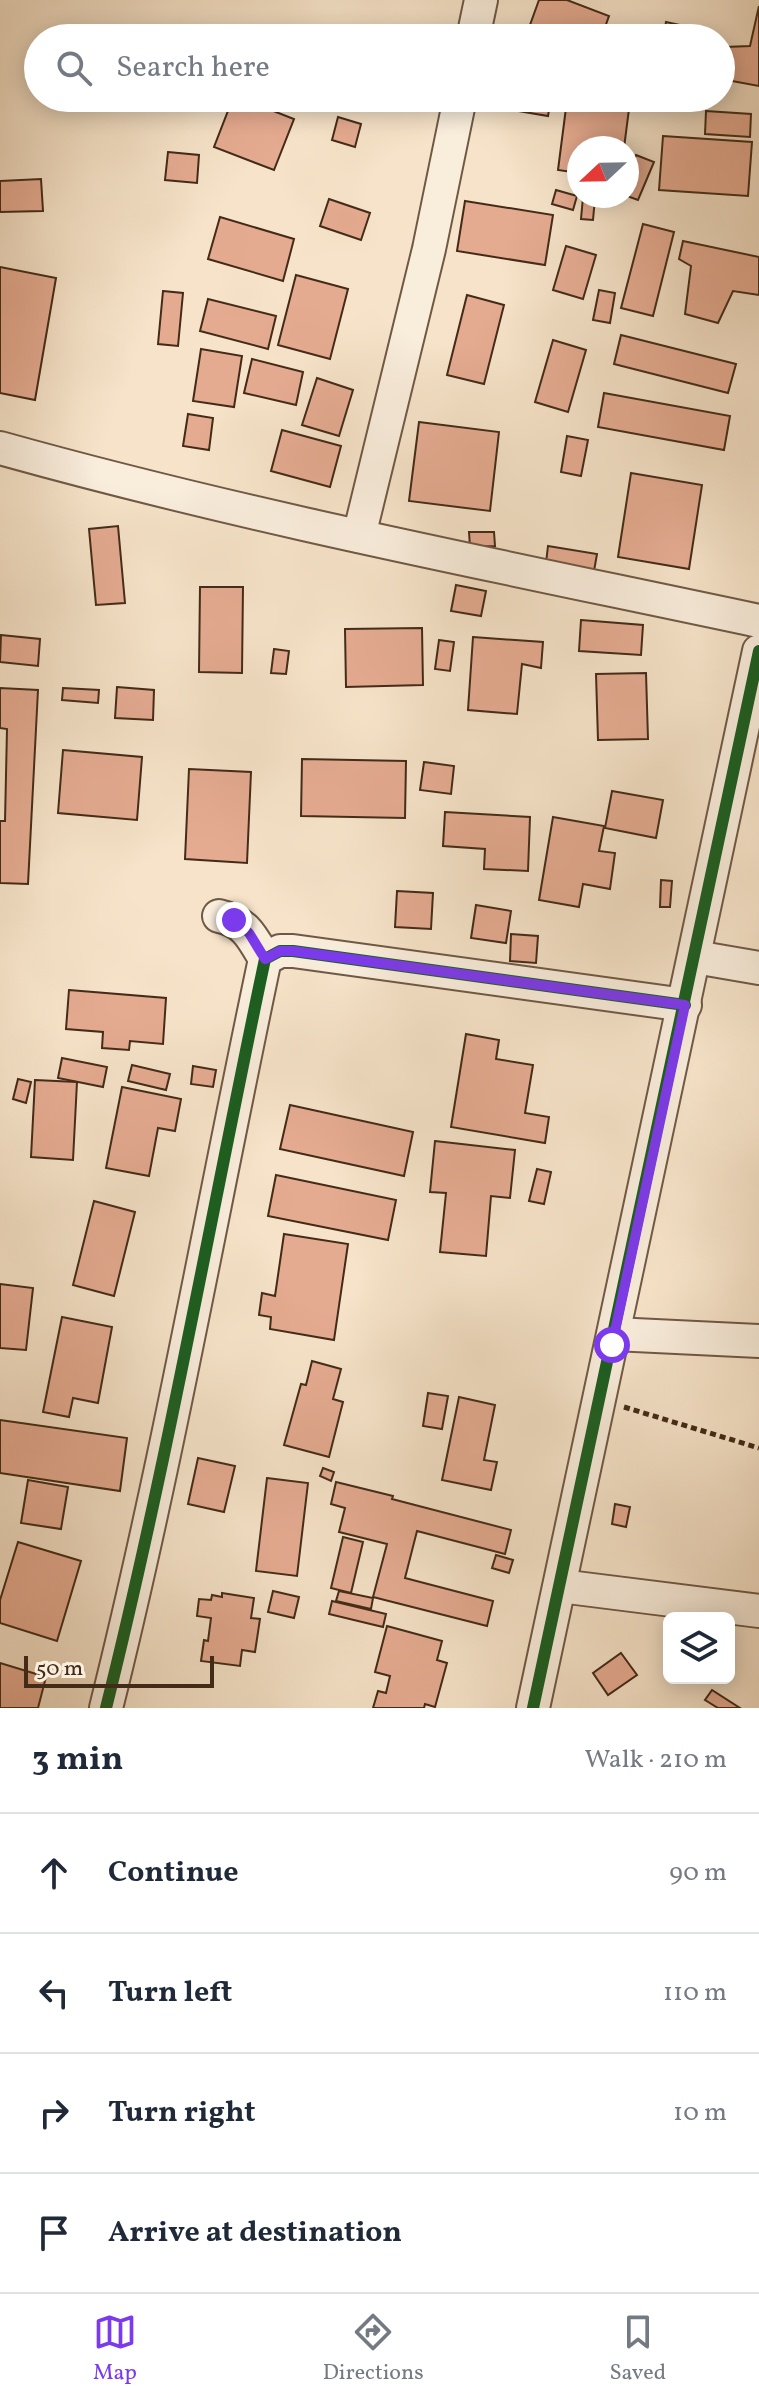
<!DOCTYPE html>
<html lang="en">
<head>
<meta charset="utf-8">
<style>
	:root { --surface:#fff; --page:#f2f2f3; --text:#1f2937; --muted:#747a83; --line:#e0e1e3; --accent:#7c3aed }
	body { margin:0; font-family:Vollkorn,serif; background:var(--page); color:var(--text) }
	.controls { position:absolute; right:24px; bottom:24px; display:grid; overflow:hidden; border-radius:12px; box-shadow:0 4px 20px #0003 }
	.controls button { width:72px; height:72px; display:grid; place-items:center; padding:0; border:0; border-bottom:2px solid var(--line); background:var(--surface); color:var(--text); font:40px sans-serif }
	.compass { position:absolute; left:567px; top:136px; width:72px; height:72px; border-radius:50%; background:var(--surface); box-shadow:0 4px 20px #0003; rotate:248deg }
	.scale { position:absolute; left:24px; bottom:20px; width:190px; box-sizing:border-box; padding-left:8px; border:4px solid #432b18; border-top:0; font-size:22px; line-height:28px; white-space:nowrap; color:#432b18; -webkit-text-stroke:6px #f9eddc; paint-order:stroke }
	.stop { position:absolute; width:24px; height:24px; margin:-18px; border:6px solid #7c3aed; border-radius:50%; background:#fff }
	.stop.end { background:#7c3aed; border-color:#fff; box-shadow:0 2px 8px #0008 }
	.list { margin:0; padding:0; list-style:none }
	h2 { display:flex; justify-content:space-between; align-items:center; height:104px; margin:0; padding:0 32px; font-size:34px }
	h2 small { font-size:26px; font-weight:400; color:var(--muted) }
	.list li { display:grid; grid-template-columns:52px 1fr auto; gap:24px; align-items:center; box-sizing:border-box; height:120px; padding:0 32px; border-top:2px solid var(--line) }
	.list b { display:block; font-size:30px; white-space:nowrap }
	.list em { font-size:26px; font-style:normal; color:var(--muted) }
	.icon { flex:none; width:44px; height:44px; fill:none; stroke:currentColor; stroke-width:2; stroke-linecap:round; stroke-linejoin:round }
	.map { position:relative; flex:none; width:759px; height:1708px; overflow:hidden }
	.search { position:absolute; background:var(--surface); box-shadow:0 4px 20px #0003; left:24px; right:24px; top:24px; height:88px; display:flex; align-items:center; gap:20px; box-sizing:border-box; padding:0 28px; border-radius:44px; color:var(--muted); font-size:30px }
	.sheet { height:584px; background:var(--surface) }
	nav { display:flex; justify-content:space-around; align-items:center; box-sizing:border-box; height:112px; border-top:2px solid var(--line); background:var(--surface); font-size:22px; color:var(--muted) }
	nav a { display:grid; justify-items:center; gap:4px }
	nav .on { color:var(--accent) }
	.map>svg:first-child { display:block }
</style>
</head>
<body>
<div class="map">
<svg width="759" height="1708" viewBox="0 0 759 1708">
	<rect width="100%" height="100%" fill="#f6e3c9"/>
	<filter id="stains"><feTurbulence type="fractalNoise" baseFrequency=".0025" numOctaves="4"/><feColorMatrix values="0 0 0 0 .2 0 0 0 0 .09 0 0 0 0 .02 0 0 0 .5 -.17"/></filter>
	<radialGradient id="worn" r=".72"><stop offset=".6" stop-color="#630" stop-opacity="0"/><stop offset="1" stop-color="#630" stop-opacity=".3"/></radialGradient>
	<g fill="#e5ab91" stroke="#432b18" stroke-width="2">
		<polygon points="539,0 567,0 609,16 601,38 526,36"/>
		<polygon points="759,6 759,86 721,79 725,47 750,46"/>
		<polygon points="666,22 712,32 711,38 663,38"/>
		<polygon points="233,98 240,98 294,119 274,170 214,147"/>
		<polygon points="514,98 551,98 548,116 512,110"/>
		<polygon points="567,100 629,109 624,148 579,148 579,173 558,170"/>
		<polygon points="706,111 751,114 750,137 705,134"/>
		<polygon points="338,117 361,124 355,147 332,140"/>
		<polygon points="663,136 752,142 748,196 659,190"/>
		<polygon points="168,152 199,155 197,183 165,180"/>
		<polygon points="636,155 654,162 638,200 627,196 627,177"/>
		<polygon points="41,179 43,211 0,212 0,181"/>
		<polygon points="556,190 577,196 573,210 552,204"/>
		<polygon points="583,197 595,198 593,220 581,219"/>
		<polygon points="329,199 370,213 361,240 320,226"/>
		<polygon points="465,201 553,215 545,265 457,251"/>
		<polygon points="220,217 294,239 283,281 208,259"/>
		<polygon points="643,224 674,232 653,316 621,308"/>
		<polygon points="683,241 759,257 759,295 733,291 718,323 685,314 691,266 679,259"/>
		<polygon points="566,246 596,255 583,299 553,290"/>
		<polygon points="0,267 56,278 35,400 0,393"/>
		<polygon points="296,275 348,289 330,359 278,345"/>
		<polygon points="599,290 615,293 610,323 593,320"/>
		<polygon points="163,291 183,293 178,346 158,344"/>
		<polygon points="467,295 504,305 484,384 447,375"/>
		<polygon points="208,299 276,316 268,349 200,331"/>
		<polygon points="621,335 736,364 728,393 614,364"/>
		<polygon points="553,340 586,350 568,412 535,402"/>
		<polygon points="201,349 242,356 234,407 193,401"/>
		<polygon points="252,359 303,372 296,405 244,393"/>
		<polygon points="317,378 353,390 339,436 302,425"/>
		<polygon points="604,393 730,416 724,450 598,427"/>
		<polygon points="188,414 213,418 209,450 183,446"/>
		<polygon points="419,422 499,432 490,511 409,501"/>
		<polygon points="282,430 341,446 330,487 271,471"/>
		<polygon points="567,436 588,440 581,476 561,472"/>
		<polygon points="631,473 702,485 689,569 618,557"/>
		<polygon points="118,526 125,603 96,605 89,529"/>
		<polygon points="469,532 494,532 495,546 470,547"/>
		<polygon points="548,546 597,554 594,571 546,563"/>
		<polygon points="456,585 486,591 481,616 451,611"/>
		<polygon points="200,587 243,587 242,673 199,672"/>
		<polygon points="581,620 643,625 641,655 579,651"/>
		<polygon points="422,628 423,685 346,687 345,629"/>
		<polygon points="1,635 40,639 38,666 0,662"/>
		<polygon points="473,637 543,642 541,668 522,664 517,714 468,710"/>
		<polygon points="439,640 454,642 450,671 435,669"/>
		<polygon points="274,649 289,651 286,674 271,673"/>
		<polygon points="646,673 648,739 598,740 596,674"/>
		<polygon points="117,687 154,690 153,720 115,718"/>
		<polygon points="0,688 38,690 28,884 0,883 0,821 5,821 7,729 0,728"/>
		<polygon points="63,688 99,690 98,703 62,700"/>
		<polygon points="63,750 142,757 137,820 58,813"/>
		<polygon points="302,759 406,761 405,818 301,816"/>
		<polygon points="424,762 454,766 451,794 420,790"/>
		<polygon points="189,769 251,772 247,863 185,859"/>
		<polygon points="612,791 663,800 656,838 605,828"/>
		<polygon points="445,812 530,817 528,871 484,869 485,849 443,846"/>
		<polygon points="553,817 604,826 599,851 615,853 610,889 583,884 579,907 539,900"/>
		<polygon points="661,880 672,881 670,907 660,907"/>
		<polygon points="397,891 433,893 431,929 395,927"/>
		<polygon points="476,905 511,911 506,943 471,938"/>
		<polygon points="511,934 538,936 536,963 510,961"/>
		<polygon points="69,990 166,998 163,1044 130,1041 129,1050 102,1048 103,1032 66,1029"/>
		<polygon points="466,1034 499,1040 496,1059 533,1065 525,1113 549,1117 545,1143 451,1127"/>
		<polygon points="62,1058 107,1067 103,1087 58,1078"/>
		<polygon points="132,1065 170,1074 166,1090 128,1081"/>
		<polygon points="193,1066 216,1070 213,1087 191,1084"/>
		<polygon points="18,1079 31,1082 26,1103 13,1099"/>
		<polygon points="35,1080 77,1082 73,1160 31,1157"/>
		<polygon points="122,1087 181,1099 175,1131 158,1128 149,1176 106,1168"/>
		<polygon points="290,1105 413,1132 404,1176 280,1149"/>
		<polygon points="435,1141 515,1150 510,1198 491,1196 486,1256 440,1252 446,1193 430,1192"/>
		<polygon points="537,1169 551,1172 544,1204 529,1201"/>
		<polygon points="276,1175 396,1200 388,1240 268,1216"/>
		<polygon points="94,1201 135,1212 114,1296 73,1285"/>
		<polygon points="284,1234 348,1244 334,1340 270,1329 271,1317 259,1315 262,1293 275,1296"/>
		<polygon points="0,1284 33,1288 26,1350 0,1348"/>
		<polygon points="62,1317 112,1327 98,1403 73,1398 69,1417 43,1412"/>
		<polygon points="312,1361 341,1369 333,1399 343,1402 329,1457 284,1445 301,1384 306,1385"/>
		<polygon points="428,1393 448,1396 442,1429 423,1426"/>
		<polygon points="459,1397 495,1405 484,1460 497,1462 491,1490 442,1480"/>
		<polygon points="0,1420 127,1438 120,1491 0,1473"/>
		<polygon points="198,1458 235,1466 224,1512 188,1504"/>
		<polygon points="323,1468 334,1472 331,1481 320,1476"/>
		<polygon points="267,1478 308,1483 297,1576 256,1571"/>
		<polygon points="28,1480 68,1487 61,1529 21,1523"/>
		<polygon points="336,1482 393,1496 392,1499 511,1530 505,1554 417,1531 405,1578 493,1601 487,1626 373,1597 387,1544 339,1532 345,1508 331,1504"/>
		<polygon points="615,1504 630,1507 626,1527 612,1524"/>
		<polygon points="343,1537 363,1542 351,1593 331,1588"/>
		<polygon points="18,1542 81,1561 57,1641 0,1623 0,1600"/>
		<polygon points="496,1555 513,1560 509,1573 492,1568"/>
		<polygon points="273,1591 299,1597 294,1618 268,1612"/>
		<polygon points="339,1591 373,1598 371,1609 336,1601"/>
		<polygon points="222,1593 254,1598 251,1618 260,1619 255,1652 242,1650 240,1666 201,1661 204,1640 208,1641 211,1618 197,1616 199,1599 211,1600 212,1595 222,1597"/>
		<polygon points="332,1601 386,1614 383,1627 329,1614"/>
		<polygon points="387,1626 442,1641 437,1660 447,1663 435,1707 425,1704 424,1708 373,1708 378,1691 386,1693 390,1676 375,1672"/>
		<polygon points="621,1653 637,1675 608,1695 593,1673"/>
		<polygon points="0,1663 46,1677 38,1708 0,1708"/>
		<polygon points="712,1690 740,1708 718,1708 705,1700"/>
	</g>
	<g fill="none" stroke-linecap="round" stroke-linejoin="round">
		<defs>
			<g id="minor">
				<polyline points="473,38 481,0"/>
				<path d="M0,448C250,518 505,567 759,621"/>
				<polyline points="359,536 429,249 460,98"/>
				<path d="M219,916C246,922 252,937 265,959"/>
				<polyline points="695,957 759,968"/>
				<polyline points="614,1334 759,1341"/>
				<polyline points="560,1586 759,1611"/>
				<path d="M106,1708C168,1460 212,1209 265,959L280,951H293L685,1005"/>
				<polyline points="533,1708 759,651"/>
			</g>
		</defs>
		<use href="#minor" stroke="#705944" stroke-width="36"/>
		<polyline stroke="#432b18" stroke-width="5" stroke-dasharray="6 4" stroke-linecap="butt" points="624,1407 759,1448"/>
		<use href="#minor" stroke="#f9eddc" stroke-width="32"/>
		<defs>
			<g id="cycleway">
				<path d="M106,1708C168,1460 212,1209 265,959L280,951H293L685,1005"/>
				<polyline points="533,1708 759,651"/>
			</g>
		</defs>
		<use href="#cycleway" stroke="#f9eddc" stroke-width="17"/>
		<use href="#cycleway" stroke="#1b5e20" stroke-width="12"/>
	</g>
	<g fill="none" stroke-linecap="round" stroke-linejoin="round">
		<polyline stroke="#7c3aed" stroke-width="10" points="234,920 249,933 265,959 280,951 293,951 685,1005 612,1345"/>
	</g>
	<rect width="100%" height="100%" filter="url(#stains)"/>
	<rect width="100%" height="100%" fill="url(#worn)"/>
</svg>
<div class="controls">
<button><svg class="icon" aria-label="layers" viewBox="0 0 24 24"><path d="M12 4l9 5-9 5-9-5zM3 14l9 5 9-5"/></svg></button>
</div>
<svg class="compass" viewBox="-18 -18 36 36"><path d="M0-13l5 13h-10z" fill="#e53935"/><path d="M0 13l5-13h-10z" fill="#747a83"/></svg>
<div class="scale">50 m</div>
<div class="stop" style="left:612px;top:1345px"></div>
<div class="stop end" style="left:234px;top:920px"></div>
<div class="search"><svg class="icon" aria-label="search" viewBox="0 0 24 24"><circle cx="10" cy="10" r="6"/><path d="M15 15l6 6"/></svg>Search here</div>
</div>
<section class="sheet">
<h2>3 min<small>Walk · 210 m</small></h2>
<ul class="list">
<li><svg class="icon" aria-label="ahead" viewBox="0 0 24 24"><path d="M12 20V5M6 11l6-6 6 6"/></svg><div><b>Continue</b></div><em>90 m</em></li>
<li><svg class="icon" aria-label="left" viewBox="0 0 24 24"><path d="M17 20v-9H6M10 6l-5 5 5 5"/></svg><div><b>Turn left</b></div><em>110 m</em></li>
<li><svg class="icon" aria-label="right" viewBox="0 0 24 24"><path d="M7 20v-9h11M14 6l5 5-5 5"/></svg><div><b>Turn right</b></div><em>10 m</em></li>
<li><svg class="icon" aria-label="arrive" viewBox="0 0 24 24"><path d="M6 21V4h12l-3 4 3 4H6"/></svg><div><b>Arrive at destination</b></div></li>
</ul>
</section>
<nav>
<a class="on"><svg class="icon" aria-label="map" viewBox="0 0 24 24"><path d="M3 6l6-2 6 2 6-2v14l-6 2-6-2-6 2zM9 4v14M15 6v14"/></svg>Map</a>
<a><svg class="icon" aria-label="directions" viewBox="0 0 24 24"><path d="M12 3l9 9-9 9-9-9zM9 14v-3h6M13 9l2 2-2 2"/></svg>Directions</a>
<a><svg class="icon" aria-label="saved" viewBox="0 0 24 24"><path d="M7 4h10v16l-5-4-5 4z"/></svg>Saved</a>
</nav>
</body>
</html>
